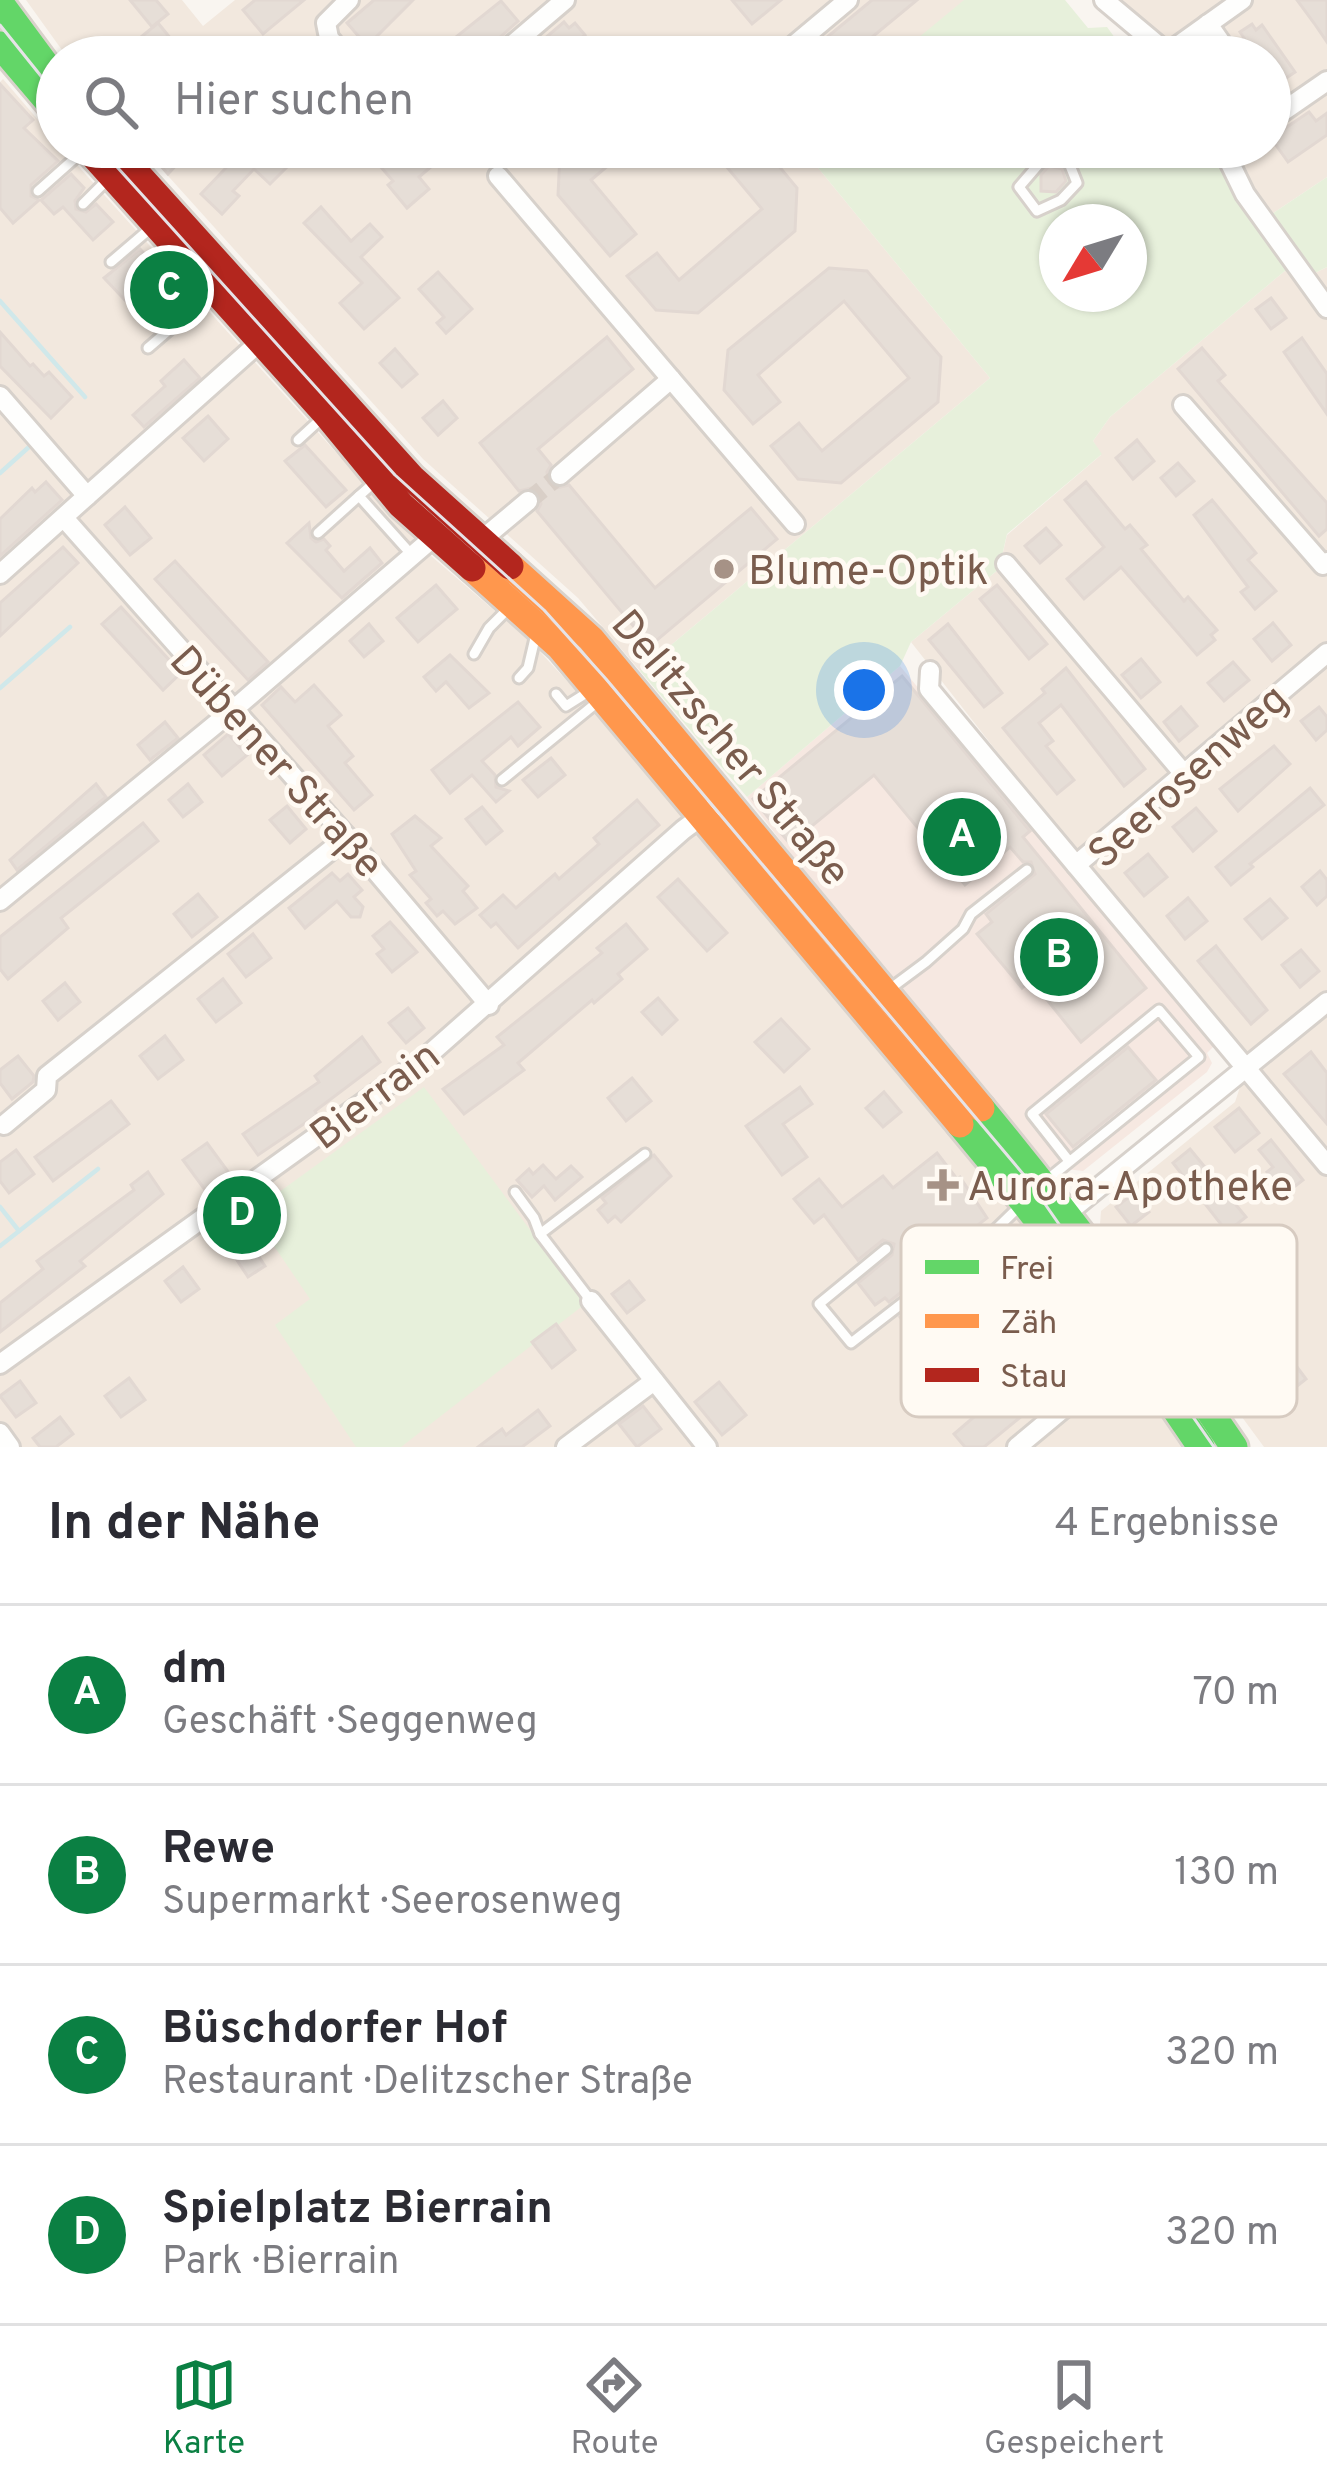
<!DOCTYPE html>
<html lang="de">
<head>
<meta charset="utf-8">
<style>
	:root { --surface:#fff; --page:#f2f2f3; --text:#2b2b33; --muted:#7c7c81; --line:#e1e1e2; --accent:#0b8043 }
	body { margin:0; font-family:Overpass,sans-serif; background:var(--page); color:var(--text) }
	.compass { position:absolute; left:1039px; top:204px; width:108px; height:108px; border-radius:50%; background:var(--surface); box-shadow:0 3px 9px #0004; rotate:232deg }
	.you { position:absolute; left:864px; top:690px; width:42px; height:42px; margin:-30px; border:9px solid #fff; border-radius:50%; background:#1a73e8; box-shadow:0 0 0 18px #1a73e833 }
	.badge { display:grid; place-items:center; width:78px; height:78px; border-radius:50%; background:var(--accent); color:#fff; font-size:39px; font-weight:700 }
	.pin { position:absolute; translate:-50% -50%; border:6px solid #fff; box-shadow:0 3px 12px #0006 }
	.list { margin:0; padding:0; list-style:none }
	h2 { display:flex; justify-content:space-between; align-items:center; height:156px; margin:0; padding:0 48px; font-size:51px }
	h2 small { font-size:39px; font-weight:400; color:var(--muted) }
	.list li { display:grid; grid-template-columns:78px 1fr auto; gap:36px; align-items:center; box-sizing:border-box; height:180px; padding:0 48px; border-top:3px solid var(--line) }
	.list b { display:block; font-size:45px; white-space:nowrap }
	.list p { margin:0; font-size:39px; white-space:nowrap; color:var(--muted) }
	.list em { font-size:39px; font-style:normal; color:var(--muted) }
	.icon { flex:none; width:66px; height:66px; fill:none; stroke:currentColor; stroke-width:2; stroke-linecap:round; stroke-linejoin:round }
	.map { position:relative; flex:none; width:1327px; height:1447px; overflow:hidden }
	.search { position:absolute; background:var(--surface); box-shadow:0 3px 9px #0004; left:36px; right:36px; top:36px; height:132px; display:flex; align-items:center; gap:30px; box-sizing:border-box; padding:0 42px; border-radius:66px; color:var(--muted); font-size:45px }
	.sheet { height:876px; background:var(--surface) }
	nav { display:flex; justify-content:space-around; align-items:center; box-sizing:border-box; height:168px; border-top:3px solid var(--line); background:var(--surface); font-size:33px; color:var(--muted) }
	nav a { display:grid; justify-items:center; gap:6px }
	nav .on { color:var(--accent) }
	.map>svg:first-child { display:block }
</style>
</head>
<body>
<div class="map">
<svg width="1327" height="1447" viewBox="0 0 1327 1447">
	<rect width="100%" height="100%" fill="#f9f5f0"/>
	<g fill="#f2e8de">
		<polygon points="26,0 182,0 203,26 235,0 965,0 897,57 67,57"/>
		<polygon points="1104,0 1327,0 1327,177 1263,220 1222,147 1270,147 1270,57 1172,57"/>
		<polygon points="3,79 57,142 57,147 61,147 423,549 531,642 591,707 1020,1219 1109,1339 1181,1447 0,1447 0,82"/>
		<polygon points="142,147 801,147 990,378 640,671 578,598 423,459"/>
		<polygon points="1327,267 1327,1447 1264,1447 1100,1224 1101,1211 1235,1102 1246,1069 911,642 999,569 1007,535 1101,455 1093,441 1110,417 1286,270 1311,275"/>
	</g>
	<polygon fill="#f6e8e1" points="900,666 1215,1045 1207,1053 1212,1063 1207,1072 1083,1171 1050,1167 823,896 747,797"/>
	<g fill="#e7f0db" fill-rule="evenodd">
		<polygon points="964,0 1065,0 1088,28 1107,27 1129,57 895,57"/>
		<path d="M801,147H1193L1208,167L1218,160L1235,195L1286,270L1110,417L1093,441L1102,454L1007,534L999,569L911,642L900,666L747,797L640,671L990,378ZM1057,222H1129V294H1057Z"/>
		<polygon points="1327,177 1327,267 1311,275 1263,220"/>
		<polygon points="424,1087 585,1304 401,1447 356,1447 275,1325 310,1299 255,1218 226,1237 216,1221 257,1194 264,1203"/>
	</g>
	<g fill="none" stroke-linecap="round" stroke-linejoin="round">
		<g stroke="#d0e8ea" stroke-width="4.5">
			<polyline points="0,301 85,397"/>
			<polyline points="0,473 30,446"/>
			<polyline points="0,688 70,627"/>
			<polyline points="0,1207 19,1231"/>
			<polyline points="0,1246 98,1169"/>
		</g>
	</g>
	<g fill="#e6ded7" stroke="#e2d8d2" stroke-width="3">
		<polygon points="130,0 156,0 168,14 152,27"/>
		<polygon points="255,0 304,0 263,34 243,10"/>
		<polygon points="374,0 413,0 367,46 347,23"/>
		<polygon points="732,0 781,0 752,24"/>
		<polygon points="872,0 917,0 848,57 803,57"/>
		<polygon points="1297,0 1327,0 1327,42 1314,23"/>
		<polygon points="501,1 518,21 499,38 474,57 431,57"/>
		<polygon points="564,22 569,28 575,23 585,35 579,40 582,43 566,57 523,57"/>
		<polygon points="158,23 176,45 162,57 157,57 141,37"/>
		<polygon points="1252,24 1256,30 1262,25 1295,72 1270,89 1270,57 1247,57 1237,43 1244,38 1240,32"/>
		<polygon points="0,84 33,120 24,128 58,161 31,185 31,196 39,200 13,223 0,208"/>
		<polygon points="1309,112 1316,121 1327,113 1327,135 1288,162 1271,138"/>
		<polygon points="144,147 193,147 168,174"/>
		<polygon points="246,147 263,147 286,168 270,184 254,169 233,191 239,196 222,214 201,194"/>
		<polygon points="386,147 394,147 409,165 429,147 462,147 444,163 440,159 419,177 429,189 407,208 388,185 393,181 373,158"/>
		<polygon points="569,147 630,147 591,180 636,234 610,256 558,195 560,154"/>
		<polygon points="710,147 763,147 797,188 795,231 698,313 656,310 627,276 657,253 679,280 762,209"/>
		<polygon points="1049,166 1062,169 1066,181 1056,192 1041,191 1041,175"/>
		<polygon points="71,174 84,188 75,201 76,209 86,212 96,204 113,222 93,240 63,207 54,214 41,200"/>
		<polygon points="321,207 351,241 370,224 382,237 361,257 399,298 364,329 340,303 362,283 304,223"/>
		<polygon points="140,249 177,289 171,294 183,306 154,331 104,278"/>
		<polygon points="829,268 867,271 941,357 938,402 841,483 798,479 771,446 799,423 822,451 909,378 844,301 758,375 780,402 753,424 724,390 728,350"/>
		<polygon points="438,272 472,309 446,333 437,323 444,317 419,289"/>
		<polygon points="1271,298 1286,318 1271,329 1256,309"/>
		<polygon points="0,332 30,366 33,364 44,376 49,372 72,397 51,418 0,366"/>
		<polygon points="607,337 633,369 538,449 551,465 547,472 549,483 557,488 569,485 655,588 751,508 777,539 650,646 537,511 541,504 539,493 531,488 519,491 480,443"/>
		<polygon points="1302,338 1327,374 1327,414 1284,352"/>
		<polygon points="1202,348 1225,375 1218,381 1327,503 1327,529 1319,536 1178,369"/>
		<polygon points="395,349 417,374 402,387 380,363"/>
		<polygon points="184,360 200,378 144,427 133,415 165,386 161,381"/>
		<polygon points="443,401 457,418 438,435 423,418"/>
		<polygon points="208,416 228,439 204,461 183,438"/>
		<polygon points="1137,440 1154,461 1133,479 1116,458"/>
		<polygon points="305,445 346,490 326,507 285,461"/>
		<polygon points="1178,463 1194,481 1176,496 1161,478"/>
		<polygon points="46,482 62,500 0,556 0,519 32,488 35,492"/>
		<polygon points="1086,482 1125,529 1130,525 1147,545 1141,549 1184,601 1188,597 1217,630 1211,635 1215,640 1197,655 1121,567 1084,599 1067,579 1104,547 1065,500"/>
		<polygon points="1212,500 1256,553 1248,560 1276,591 1255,609 1241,592 1248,587 1194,515"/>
		<polygon points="125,507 151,538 130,555 105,525"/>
		<polygon points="309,523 311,538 316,542 324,539 330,546 326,550 344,571 370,548 382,563 342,598 287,543"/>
		<polygon points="1046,528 1061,545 1040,563 1025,546"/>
		<polygon points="63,547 78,563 0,636 0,603"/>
		<polygon points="175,561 268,662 248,680 155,579"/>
		<polygon points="436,585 457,609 418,642 397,618"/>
		<polygon points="997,585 1047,644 1029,659 980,599"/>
		<polygon points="121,607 181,673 163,690 102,624"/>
		<polygon points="1273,623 1291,645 1272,661 1254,639"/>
		<polygon points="369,624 383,641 364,657 350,641"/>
		<polygon points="948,624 1002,693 984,707 929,640"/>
		<polygon points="450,655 489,693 469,708 446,682 436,691 424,677"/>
		<polygon points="1141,659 1160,682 1141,698 1122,675"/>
		<polygon points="1233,662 1249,680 1224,701 1208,683"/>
		<polygon points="1066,668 1145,769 1124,786 1061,705 1039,723 1053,741 1046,746 1074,780 1057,794 1003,728 1045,693 1042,689"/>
		<polygon points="902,676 1030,831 1023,837 1146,988 1081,1042 1031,980 1022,988 977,934 992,922 986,914 1035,874 1031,862 1023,862 1010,847 965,885 874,775 790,844 753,799"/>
		<polygon points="314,685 341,715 328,726 353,756 345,763 372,795 354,810 262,705 281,687 295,702"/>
		<polygon points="518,702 540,727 518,746 511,737 482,761 495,775 496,787 509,791 496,802 472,775 450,793 432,770"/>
		<polygon points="1181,707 1197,726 1179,741 1164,722"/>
		<polygon points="1319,707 1327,717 1327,730 1316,740 1301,721"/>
		<polygon points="165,722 178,738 150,760 138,745"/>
		<polygon points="228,734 247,755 222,776 204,755"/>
		<polygon points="1274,746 1290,764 1238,811 1220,789"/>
		<polygon points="551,758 565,775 538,797 523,780"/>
		<polygon points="96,784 106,797 17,870 10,860"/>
		<polygon points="188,784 202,802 183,817 169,800"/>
		<polygon points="1310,788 1324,805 1250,864 1253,867 1231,885 1216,867"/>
		<polygon points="637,800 659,825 518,948 496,923 491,927 480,915 503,895 516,908 555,874 559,879 599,844 594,838"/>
		<polygon points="287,806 306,829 290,843 270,820"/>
		<polygon points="482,807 502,831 486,844 466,819"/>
		<polygon points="1196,808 1216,831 1193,851 1173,827"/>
		<polygon points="415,816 441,838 431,846 468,886 463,891 477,908 455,924 443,911 437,916 426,903 431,899 410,875 416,871 392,834"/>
		<polygon points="143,823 158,841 61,918 68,928 8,979 0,969 0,937"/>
		<polygon points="1148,854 1167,877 1144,896 1125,873"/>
		<polygon points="1320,871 1327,880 1327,896 1317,905 1302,887"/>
		<polygon points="332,873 340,881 348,874 362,890 354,897 363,907 360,917 351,917 337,901 305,928 289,908"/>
		<polygon points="678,879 727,933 707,951 658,897"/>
		<polygon points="198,894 217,917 192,937 174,914"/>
		<polygon points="1188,898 1207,921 1185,939 1167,916"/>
		<polygon points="1270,899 1287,918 1262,939 1245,919"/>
		<polygon points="390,922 417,952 392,972 377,954 384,949 373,936"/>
		<polygon points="626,924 647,949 618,974 622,979 594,1003 592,1000 518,1063 524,1070 464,1114 443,1089 504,1045 497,1037 602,953 597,948"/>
		<polygon points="253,934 271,958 246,977 228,954"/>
		<polygon points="1216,946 1267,1010 1251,1024 1198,961"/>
		<polygon points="1301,950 1319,971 1300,987 1282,965"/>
		<polygon points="223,979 241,1003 216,1022 198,999"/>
		<polygon points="65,983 80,1002 58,1020 43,1001"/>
		<polygon points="658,998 677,1020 662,1034 642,1012"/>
		<polygon points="408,1008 424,1028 406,1043 389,1023"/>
		<polygon points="781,1019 809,1049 784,1072 755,1042"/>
		<polygon points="165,1036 183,1060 158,1079 140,1056"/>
		<polygon points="362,1037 380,1062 315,1111 317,1115 258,1155 243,1134 319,1082 315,1076"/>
		<polygon points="1128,1047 1156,1080 1073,1147 1046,1114"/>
		<polygon points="1311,1052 1327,1073 1327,1124 1284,1074"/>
		<polygon points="18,1056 34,1076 33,1082 12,1099 0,1083 0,1070"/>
		<polygon points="632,1078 651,1101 626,1121 608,1098"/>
		<polygon points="800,1087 812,1104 783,1124 807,1157 782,1175 746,1126"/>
		<polygon points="884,1092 901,1112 883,1127 866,1108"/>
		<polygon points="111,1101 129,1124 53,1181 35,1157"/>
		<polygon points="1239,1108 1259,1133 1235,1152 1215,1127"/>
		<polygon points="1271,1140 1303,1180 1285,1194 1267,1172 1273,1167 1259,1150"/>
		<polygon points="207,1143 229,1173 205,1190 183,1160"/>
		<polygon points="1190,1149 1246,1217 1227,1232 1173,1163"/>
		<polygon points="16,1150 34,1174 9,1193 0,1181 0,1162"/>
		<polygon points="937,1153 957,1179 960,1177 987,1218 910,1278 914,1282 889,1302 885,1298 875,1305 858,1283 892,1255 894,1244 883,1240 858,1260 824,1215 814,1223 794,1199 819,1179 842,1207 883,1176 893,1188"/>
		<polygon points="654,1155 671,1176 621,1222 615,1216 608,1222 598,1210 606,1203 602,1198"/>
		<polygon points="543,1165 556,1179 571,1166 582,1177 555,1200 544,1186 532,1197 517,1180 529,1169 533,1174"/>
		<polygon points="148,1172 163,1194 80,1261 85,1266 0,1332 0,1303 43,1269 37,1261 134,1190 131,1185"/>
		<polygon points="1134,1193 1149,1212 1131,1226 1116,1207"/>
		<polygon points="242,1231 265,1266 248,1277 225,1242"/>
		<polygon points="183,1267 199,1289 181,1302 165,1281"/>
		<polygon points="629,1281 644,1300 627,1313 612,1294"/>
		<polygon points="925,1297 944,1321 918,1341 900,1317"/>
		<polygon points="556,1324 575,1350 552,1368 532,1342"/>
		<polygon points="1288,1355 1306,1379 1292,1390 1274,1365"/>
		<polygon points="129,1378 145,1400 121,1417 105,1396"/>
		<polygon points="1002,1379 1029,1410 984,1447 965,1447 954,1434 988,1405 981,1397"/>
		<polygon points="20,1381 36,1403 16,1417 0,1396"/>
		<polygon points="719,1382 746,1415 722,1435 695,1402"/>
		<polygon points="643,1406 661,1429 637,1447 619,1424"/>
		<polygon points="538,1410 550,1426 522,1447 478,1447 502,1429 506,1435"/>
		<polygon points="60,1417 73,1434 56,1447 40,1447 33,1438"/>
	</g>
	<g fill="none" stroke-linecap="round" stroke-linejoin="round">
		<polyline stroke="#d9cfc7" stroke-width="18" stroke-dasharray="18 9" stroke-linecap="butt" points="528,501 560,475"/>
		<defs>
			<g id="lane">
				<polygon points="1055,155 1069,163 1077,183 1061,200 1037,211 1019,187 1044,158"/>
				<polyline points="1069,163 1087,147"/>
				<polyline points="38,191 83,151"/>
				<polyline points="83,204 108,179"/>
				<polyline points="111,262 152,227"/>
				<polyline points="148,348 212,293"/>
				<polyline points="298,440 322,418"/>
				<polyline points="377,480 359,496 411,554"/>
				<polyline points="318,533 359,496"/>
				<polyline points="474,654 489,628 510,607"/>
				<polyline points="519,678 528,668 536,634"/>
				<polyline points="556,694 566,706 593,689"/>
				<polyline points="502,780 600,700"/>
				<polyline points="887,991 926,962 963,929 971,914 1027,870"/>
				<polyline points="1048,1179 1199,1057 1159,1010 1032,1114 1069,1161"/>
				<polyline points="515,1192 534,1218 540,1234"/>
				<polyline points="886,1249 819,1304 851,1343 989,1236 1024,1202"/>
				<polyline points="591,1301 540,1234 645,1154"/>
			</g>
			<g id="street">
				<polyline points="1104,0 1172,57"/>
				<polyline points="1208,24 1231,57"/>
				<polyline points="1169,52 1242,0"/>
				<polyline points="345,57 329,38 326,23 349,0"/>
				<polyline points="498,57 565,0"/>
				<polyline points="780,57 848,0"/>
				<polyline points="1270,110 1282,112 1327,81"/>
				<polyline points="1222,147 1245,194 1327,308"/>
				<polyline points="498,176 671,379"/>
				<polyline points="0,396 87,496 261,341"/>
				<polyline points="1183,405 1323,565 1327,562"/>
				<polyline points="560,475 671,379 795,524"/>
				<polyline points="64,518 347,837 489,1005"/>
				<polyline points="473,547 528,501"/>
				<polyline points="1006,564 1184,774"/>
				<polyline points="0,574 87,496"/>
				<polyline points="1327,653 1076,865 1327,1165"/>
				<polyline points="930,671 929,689 1076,865"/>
				<polyline points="0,901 233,710 434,537"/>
				<polyline points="4,1125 46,1090 47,1076 347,837"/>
				<polyline points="1061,1218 1327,1002"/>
				<polyline points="591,1301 707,1447"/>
				<polyline points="0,1364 424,1059 683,830 726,798"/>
				<polyline points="0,1433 10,1447"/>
				<polyline points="566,1447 654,1381"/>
				<polyline points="1017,1447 1142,1343"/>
			</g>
			<g id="fast">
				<polyline points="0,3 57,80"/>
				<polyline points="0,45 57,112"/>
				<path d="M981,1108C1071,1217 1155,1330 1234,1447"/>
				<path d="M960,1124C1047,1227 1126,1335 1201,1447"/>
			</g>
			<g id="slow">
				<polyline points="510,566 591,639 981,1108"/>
				<polyline points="472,568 560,647 960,1124"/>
			</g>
			<g id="jam">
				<polyline points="86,147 326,414 401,505 472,568"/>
				<polyline points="113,147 412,478 510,566"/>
			</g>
		</defs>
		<use href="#lane" stroke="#d7d1cb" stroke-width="15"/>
		<use href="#street" stroke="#d7d1cb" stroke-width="24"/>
		<use href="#fast" stroke="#d9d2cb" stroke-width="33"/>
		<use href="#slow" stroke="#d9d2cb" stroke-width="33"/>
		<use href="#jam" stroke="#d9d2cb" stroke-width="33"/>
		<use href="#lane" stroke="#fefefd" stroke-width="9"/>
		<use href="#street" stroke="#fefefd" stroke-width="18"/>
		<use href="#fast" stroke="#63d668" stroke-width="27"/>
		<use href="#slow" stroke="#ff974d" stroke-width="27"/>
		<use href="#jam" stroke="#b3261e" stroke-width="27"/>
		<g stroke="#e6e3e7" stroke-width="3">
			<polyline points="0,25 57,96"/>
			<polyline points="99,147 395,475 544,610 606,679 1029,1181 1214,1447"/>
		</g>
	</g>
	<g fill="#a69286" stroke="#fffaf3" stroke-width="4.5">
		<circle cx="724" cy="569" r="12"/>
		<path d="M937 1167h12v12h12v12h-12v12h-12v-12h-12v-12h12z"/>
	</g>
	<g text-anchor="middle" stroke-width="9" stroke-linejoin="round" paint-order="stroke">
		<g font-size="42" fill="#7a5c4d" stroke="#fffaf3" text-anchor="start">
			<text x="748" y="584">Blume-Optik</text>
			<text x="967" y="1200">Aurora-Apotheke</text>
		</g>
		<g font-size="42" fill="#7a5c4d" stroke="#fffaf3">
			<text transform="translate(732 747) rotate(50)" y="15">Delitzscher Straße</text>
			<text transform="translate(278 761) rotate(48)" y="15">Dübener Straße</text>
			<text transform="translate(1187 775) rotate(-42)" y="15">Seerosenweg</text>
			<text transform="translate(374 1094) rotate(-37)" y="15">Bierrain</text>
		</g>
	</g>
	<rect x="901" y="1225" width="396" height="192" rx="18" fill="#fffaf3" stroke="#d7cbc1" stroke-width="3"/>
	<rect x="925" y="1260" width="54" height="14" fill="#63d668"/>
	<rect x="925" y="1314" width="54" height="14" fill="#ff974d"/>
	<rect x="925" y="1368" width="54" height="14" fill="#b3261e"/>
	<g font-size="33" fill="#7a5c4d">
		<text x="1000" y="1279">Frei</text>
		<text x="1000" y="1333">Zäh</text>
		<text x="1000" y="1387">Stau</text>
	</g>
</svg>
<svg class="compass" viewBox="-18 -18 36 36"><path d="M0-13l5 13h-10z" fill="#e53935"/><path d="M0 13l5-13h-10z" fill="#7c7c81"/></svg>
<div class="you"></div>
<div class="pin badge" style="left:962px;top:837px">A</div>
<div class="pin badge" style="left:1059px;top:957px">B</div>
<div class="pin badge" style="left:169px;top:290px">C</div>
<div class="pin badge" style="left:242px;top:1215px">D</div>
<div class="search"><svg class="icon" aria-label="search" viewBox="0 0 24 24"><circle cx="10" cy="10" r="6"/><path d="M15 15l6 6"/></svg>Hier suchen</div>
</div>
<section class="sheet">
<h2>In der Nähe<small>4 Ergebnisse</small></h2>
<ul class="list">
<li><span class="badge">A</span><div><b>dm</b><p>Geschäft · Seggenweg</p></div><em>70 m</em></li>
<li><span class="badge">B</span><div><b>Rewe</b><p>Supermarkt · Seerosenweg</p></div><em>130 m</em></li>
<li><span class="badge">C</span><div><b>Büschdorfer Hof</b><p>Restaurant · Delitzscher Straße</p></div><em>320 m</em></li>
<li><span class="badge">D</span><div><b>Spielplatz Bierrain</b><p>Park · Bierrain</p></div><em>320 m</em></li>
</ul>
</section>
<nav>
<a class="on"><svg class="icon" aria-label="map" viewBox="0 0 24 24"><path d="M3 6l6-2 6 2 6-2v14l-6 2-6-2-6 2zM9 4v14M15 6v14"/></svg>Karte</a>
<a><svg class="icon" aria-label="directions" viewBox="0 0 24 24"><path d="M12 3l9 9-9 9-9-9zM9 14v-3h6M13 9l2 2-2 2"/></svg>Route</a>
<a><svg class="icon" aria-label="saved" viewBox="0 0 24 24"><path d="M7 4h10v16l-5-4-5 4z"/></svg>Gespeichert</a>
</nav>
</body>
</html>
